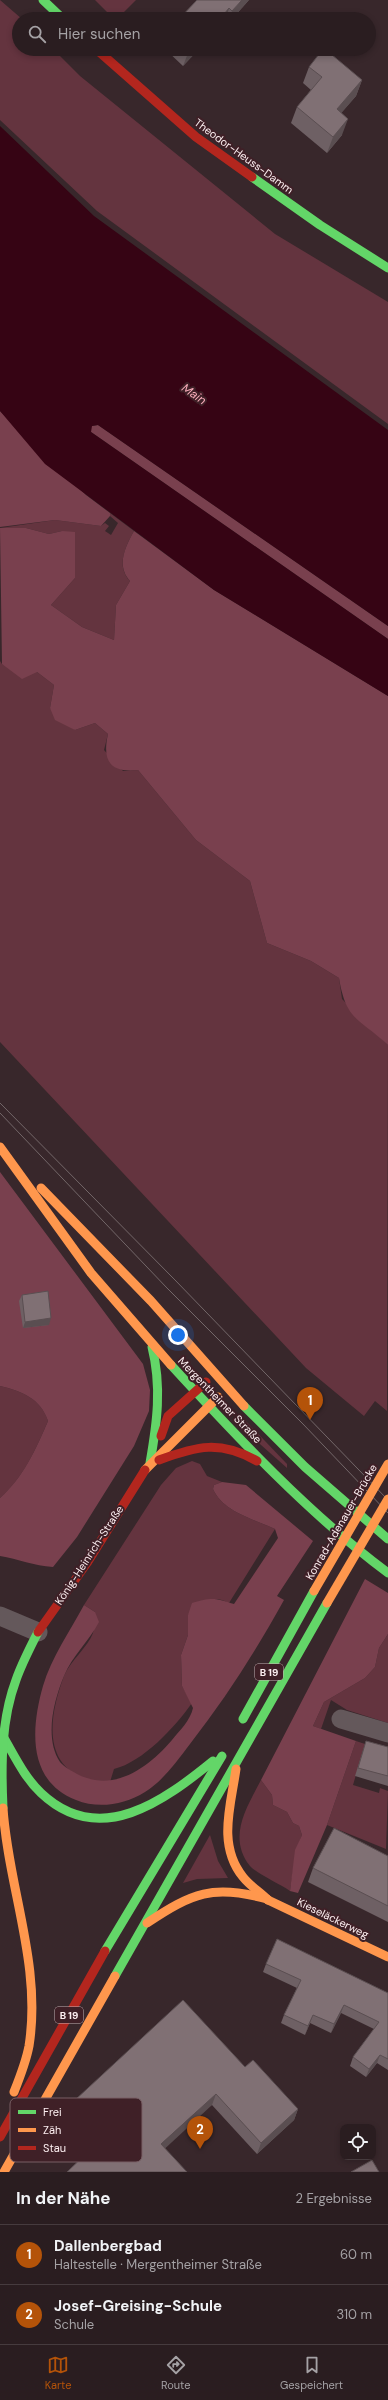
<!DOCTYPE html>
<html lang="de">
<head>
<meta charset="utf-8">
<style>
	:root { --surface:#2a1d20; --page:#362a2d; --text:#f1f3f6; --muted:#a5a2a5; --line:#463b3e; --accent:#b45309 }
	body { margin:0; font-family:"DM Sans",sans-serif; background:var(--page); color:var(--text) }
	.controls { position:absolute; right:12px; bottom:12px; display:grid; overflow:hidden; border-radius:8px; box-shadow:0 2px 6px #0003 }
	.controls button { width:36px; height:36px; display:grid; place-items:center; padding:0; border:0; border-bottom:1px solid var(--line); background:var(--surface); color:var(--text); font:20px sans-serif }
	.you { position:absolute; left:178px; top:1335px; width:14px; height:14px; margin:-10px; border:3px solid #fff; border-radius:50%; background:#1a73e8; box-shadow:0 0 0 6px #1a73e833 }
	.badge { display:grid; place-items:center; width:26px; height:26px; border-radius:50%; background:var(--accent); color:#fff; font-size:13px; font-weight:700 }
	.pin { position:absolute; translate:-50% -33px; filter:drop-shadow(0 1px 2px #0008) }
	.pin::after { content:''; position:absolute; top:21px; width:14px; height:12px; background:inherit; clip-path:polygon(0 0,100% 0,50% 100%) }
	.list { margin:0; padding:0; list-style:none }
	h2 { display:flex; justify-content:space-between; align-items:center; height:52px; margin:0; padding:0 16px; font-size:17px }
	h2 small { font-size:13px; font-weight:400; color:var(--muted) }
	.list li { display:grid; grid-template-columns:26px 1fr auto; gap:12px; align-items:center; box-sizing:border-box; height:60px; padding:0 16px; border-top:1px solid var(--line) }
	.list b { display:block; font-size:15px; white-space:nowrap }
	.list p { margin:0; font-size:13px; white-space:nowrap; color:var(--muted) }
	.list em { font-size:13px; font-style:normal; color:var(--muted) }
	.icon { flex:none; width:22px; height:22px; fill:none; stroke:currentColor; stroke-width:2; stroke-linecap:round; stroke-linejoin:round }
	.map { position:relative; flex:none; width:388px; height:2172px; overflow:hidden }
	.search { position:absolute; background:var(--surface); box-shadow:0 2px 6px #0003; left:12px; right:12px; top:12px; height:44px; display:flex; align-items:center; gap:10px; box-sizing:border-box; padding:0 14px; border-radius:22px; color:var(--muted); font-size:15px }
	.sheet { height:172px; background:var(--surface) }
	nav { display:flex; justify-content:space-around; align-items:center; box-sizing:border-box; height:56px; border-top:1px solid var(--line); background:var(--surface); font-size:11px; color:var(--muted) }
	nav a { display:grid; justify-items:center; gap:2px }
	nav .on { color:var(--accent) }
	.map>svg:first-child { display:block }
</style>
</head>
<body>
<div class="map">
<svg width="388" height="2172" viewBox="0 0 388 2172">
	<rect width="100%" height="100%" fill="#38272b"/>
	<g fill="#64343f">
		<polygon points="0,0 22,19 19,19 19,49 53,49 80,76 275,234 388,302 388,424 97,211 0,120"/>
		<polygon points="95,0 136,0 117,19 114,19"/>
		<path d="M110,513L134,531C125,547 116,566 130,581L116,605L114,640L82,627L51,605L75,578L62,531L49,534L26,528H0L55,520L101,526L105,523L109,526L105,531L111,535L118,523L110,516Z"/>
		<polygon points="0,661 2,664 37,672 54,685 50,708 75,730 95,723 108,734 104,750 123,771 138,770 196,840 250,881 267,943 311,961 339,978 342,999 388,1045 387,1411 375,1401 364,1416 306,1368 0,1042"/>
		<path d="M0,1386C22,1391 41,1399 48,1421C36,1449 23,1478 0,1498Z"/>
		<polygon points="241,1416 287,1464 287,1468 234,1421"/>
		<path d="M192,1461L200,1464L207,1476L222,1482L214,1485L213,1489C223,1512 254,1519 275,1529L229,1603C211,1593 201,1603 188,1615V1635L181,1655L182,1686L192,1703C175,1727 143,1762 114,1769L110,1782C104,1781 95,1782 89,1780C40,1766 50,1713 64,1676C70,1661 88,1647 93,1633C95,1627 94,1618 95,1612L84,1605L161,1485L176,1468Z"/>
		<polygon points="388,1634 388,1723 347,1710 331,1700 321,1729 313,1726 324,1702 365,1678 375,1667 379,1648"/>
		<polygon points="356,1741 365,1744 353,1785 379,1793 380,1788 388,1791 386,1849 327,1825"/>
		<path d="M261,1780L272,1795L273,1805L287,1812L293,1823L299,1826L302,1835L296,1850L290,1891C280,1884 257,1874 250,1866C227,1837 247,1807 261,1780Z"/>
		<polygon points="210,1835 218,1861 228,1878 197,1879 183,1883"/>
	</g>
	<g fill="#79404e">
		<polygon points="0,411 86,495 110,513 110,516 101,526 55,520 0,527"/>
		<polygon points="98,425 388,626 388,639 91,432 91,426"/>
		<path d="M0,528H26L49,534L62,531L75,532V578L51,605L82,627L114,640L116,605L130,581C116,566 125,547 134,531L214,590L388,696V1045C359,1018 346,1021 339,978L311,961L267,943L250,881L196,840L138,770C110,773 102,761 108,734L95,723L75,730L55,720L50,708L54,685L37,672L22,679L2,664Z"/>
		<path d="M0,1172L143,1364L150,1390L149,1411L134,1446L77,1537L53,1567C34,1566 18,1559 0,1556V1498C23,1478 36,1449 48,1421C41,1399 22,1391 0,1386Z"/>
		<path d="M222,1482L246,1485L313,1541L277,1596L284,1600C256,1651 225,1699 190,1744C177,1761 163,1781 145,1792C124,1805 98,1809 76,1800C27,1781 31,1728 43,1686C51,1658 70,1631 84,1605L95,1612L99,1622C89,1641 72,1656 64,1676C54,1700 44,1738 60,1762C64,1767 72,1771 77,1774C114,1793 148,1768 172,1740C180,1730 190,1721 193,1708L182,1686L181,1655L188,1635V1615L192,1603C212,1597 215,1598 234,1604L278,1538L275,1529C254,1519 223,1512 213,1489L214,1485Z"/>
		<polygon points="365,1579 388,1593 388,1634 379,1648 375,1667 365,1678 324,1702 313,1726 356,1741 327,1825 298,1893 290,1891 295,1850 302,1835 299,1826 293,1823 287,1812 273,1805 272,1795 261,1780"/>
	</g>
	<polygon fill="#360414" points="0,126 94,216 388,430 388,626 98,425 92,426 91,432 388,639 388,696 214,590 45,464 0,411"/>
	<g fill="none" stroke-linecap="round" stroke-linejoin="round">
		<g stroke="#64585b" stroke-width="19">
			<polyline points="0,1616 38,1632"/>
			<polyline points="341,1719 388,1733"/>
		</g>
		<g stroke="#63d668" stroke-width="9">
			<polyline points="43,0 63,19"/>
			<polyline points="252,177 320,225 388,268"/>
			<path d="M171,1365C238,1438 308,1513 388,1573"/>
			<polyline points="244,1406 305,1467 388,1539"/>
			<path d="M150,1463C157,1423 162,1387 152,1347"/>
			<polyline points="243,1719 314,1591"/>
			<path d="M4,1738C15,1757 25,1778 41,1793C100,1849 165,1800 213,1761"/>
			<path d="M3,1808C1,1765 1,1720 16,1680C22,1663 30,1648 38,1632"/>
			<polyline points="105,1951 222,1756"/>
			<polyline points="115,1976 327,1603"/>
		</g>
		<g stroke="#ff974d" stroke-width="9">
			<polyline points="0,1147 91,1273 171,1365"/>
			<polyline points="41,1188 151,1301 244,1406"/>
			<polyline points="145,1470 218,1397"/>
			<path d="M236,1769C231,1805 217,1845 243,1877C250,1886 260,1892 268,1900"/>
			<path d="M3,1808C8,1887 42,1965 29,2046C26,2062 20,2077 14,2092"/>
			<polyline points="268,1900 388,1957"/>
			<path d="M147,1923C192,1893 213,1884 267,1899"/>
			<polyline points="4,2172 115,1976"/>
		</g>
		<g stroke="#b3261e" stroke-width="9">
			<polyline points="96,49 196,137 252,177"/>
			<polyline points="161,1436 168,1416 206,1382"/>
			<path d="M159,1460C197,1446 220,1440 257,1461"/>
			<polyline points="38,1632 87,1563 145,1470"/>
			<polyline points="0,2137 105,1951"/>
		</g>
		<g stroke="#736769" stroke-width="1">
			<polyline points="0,1103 175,1280 388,1500"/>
			<polyline points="0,1113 167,1288 303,1424 388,1513"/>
		</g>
		<g stroke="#ff974d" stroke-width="9">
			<polyline points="314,1591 388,1464"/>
			<polyline points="327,1603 388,1499"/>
		</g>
	</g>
	<g fill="#6e6064">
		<polygon points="249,0 232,19 179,19"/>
		<polygon points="165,49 199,49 183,66"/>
		<polygon points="309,67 362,80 356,96 341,113 342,135 327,153 291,123 297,107 311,90 303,83"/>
		<polygon points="22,1295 49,1325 23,1328 19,1301"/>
		<polygon points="366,1741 388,1747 388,1786 355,1776"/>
		<polygon points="388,1856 388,1922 308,1882 313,1868"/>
		<polygon points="266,1964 388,1993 388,2070 377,2063 366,2077 350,2066 353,2057 374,2029 341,2013 331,2033 310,2023 305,2035 281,2023 284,2015 297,1988 263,1972"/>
		<polygon points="245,2067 298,2109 294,2120 257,2154 212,2105 85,2155 57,2124 61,2113"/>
	</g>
	<g fill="#5a4e51">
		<polygon points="242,0 249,0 232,19 229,19 232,11"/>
		<polygon points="229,8 226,19 220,19"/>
		<polygon points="192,49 199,49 183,66 188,53"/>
		<polygon points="362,80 356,96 331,125 337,109"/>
		<polygon points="348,119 342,135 327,153 333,137"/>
		<polygon points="51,1318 49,1325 23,1328 25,1322"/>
		<polygon points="344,2005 341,2013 331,2033 334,2024"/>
		<polygon points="313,2015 310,2023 305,2035 308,2026"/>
		<polygon points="380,2055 377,2063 366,2077 369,2069"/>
		<polygon points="216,2094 212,2105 158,2155 161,2144"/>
		<polygon points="298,2109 294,2120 257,2154 261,2143"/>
	</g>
	<g fill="#807074" stroke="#5a4e51">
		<polygon points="197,0 242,0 232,11 229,8 220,19 179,19"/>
		<polygon points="184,49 192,49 188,53"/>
		<polygon points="323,49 325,49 362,80 337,109 348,119 333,137 297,107 322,77 309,67"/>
		<polygon points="48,1291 51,1318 25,1322 22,1295"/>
		<polygon points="366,1741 388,1747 388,1776 358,1768"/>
		<polygon points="334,1828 388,1856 388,1906 313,1868"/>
		<polygon points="277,1939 388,1993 388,2059 380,2055 369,2069 353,2057 379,2022 344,2005 334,2024 313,2015 308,2026 284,2015 301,1980 266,1964"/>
		<polygon points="183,2000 245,2067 253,2060 298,2109 261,2143 216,2094 161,2144 187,2172 67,2172 92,2148 61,2113"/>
		<polygon points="372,2160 379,2172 351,2172"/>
	</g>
	<g text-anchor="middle" stroke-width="4" stroke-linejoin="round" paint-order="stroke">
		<g fill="#3f2027" stroke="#c4b1b4" stroke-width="1">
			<rect x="255" y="1664" width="28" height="16" rx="3"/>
			<rect x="55" y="2007" width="28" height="16" rx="3"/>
		</g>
		<g font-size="10" font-weight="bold" fill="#fdeff1">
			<text x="269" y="1676">B 19</text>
			<text x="69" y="2019">B 19</text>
		</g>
		<g font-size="11" fill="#fdeff1" stroke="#3f2027">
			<text transform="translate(244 156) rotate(36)" y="4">Theodor-Heuss-Damm</text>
			<text transform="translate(220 1400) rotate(46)" y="4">Mergentheimer Straße</text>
			<text transform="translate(341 1522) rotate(-60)" y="4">Konrad-Adenauer-Brücke</text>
			<text transform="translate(89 1555) rotate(-57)" y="4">König-Heinrich-Straße</text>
			<text transform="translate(333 1918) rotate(26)" y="4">Kieseläckerweg</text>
		</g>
		<g font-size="12" font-style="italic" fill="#fbadbc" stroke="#3f2027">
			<text transform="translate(194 394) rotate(35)" y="4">Main</text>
		</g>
	</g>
	<rect x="10" y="2098" width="132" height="64" rx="6" fill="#3f2027" stroke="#785e64" stroke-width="1"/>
	<rect x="18" y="2110" width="18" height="4" fill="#63d668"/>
	<rect x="18" y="2128" width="18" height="4" fill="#ff974d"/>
	<rect x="18" y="2146" width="18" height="4" fill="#b3261e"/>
	<g font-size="11" fill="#fdeff1">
		<text x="43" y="2116">Frei</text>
		<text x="43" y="2134">Zäh</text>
		<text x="43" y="2152">Stau</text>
	</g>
</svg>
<div class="controls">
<button><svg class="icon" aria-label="locate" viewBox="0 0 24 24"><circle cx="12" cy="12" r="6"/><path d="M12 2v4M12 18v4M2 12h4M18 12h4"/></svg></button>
</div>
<div class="you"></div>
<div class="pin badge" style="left:310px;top:1420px">1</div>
<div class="pin badge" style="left:200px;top:2149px">2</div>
<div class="search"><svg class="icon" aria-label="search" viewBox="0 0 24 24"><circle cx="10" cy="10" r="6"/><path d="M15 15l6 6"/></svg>Hier suchen</div>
</div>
<section class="sheet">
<h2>In der Nähe<small>2 Ergebnisse</small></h2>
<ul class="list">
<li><span class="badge">1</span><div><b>Dallenbergbad</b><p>Haltestelle · Mergentheimer Straße</p></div><em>60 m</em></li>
<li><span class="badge">2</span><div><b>Josef-Greising-Schule</b><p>Schule</p></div><em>310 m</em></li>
</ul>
</section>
<nav>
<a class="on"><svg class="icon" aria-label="map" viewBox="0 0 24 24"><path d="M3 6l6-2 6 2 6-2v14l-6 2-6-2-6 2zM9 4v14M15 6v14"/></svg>Karte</a>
<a><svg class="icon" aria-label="directions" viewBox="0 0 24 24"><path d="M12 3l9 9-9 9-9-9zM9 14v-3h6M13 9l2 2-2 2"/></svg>Route</a>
<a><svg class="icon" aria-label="saved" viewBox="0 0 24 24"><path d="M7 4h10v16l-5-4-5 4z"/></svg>Gespeichert</a>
</nav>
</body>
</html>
